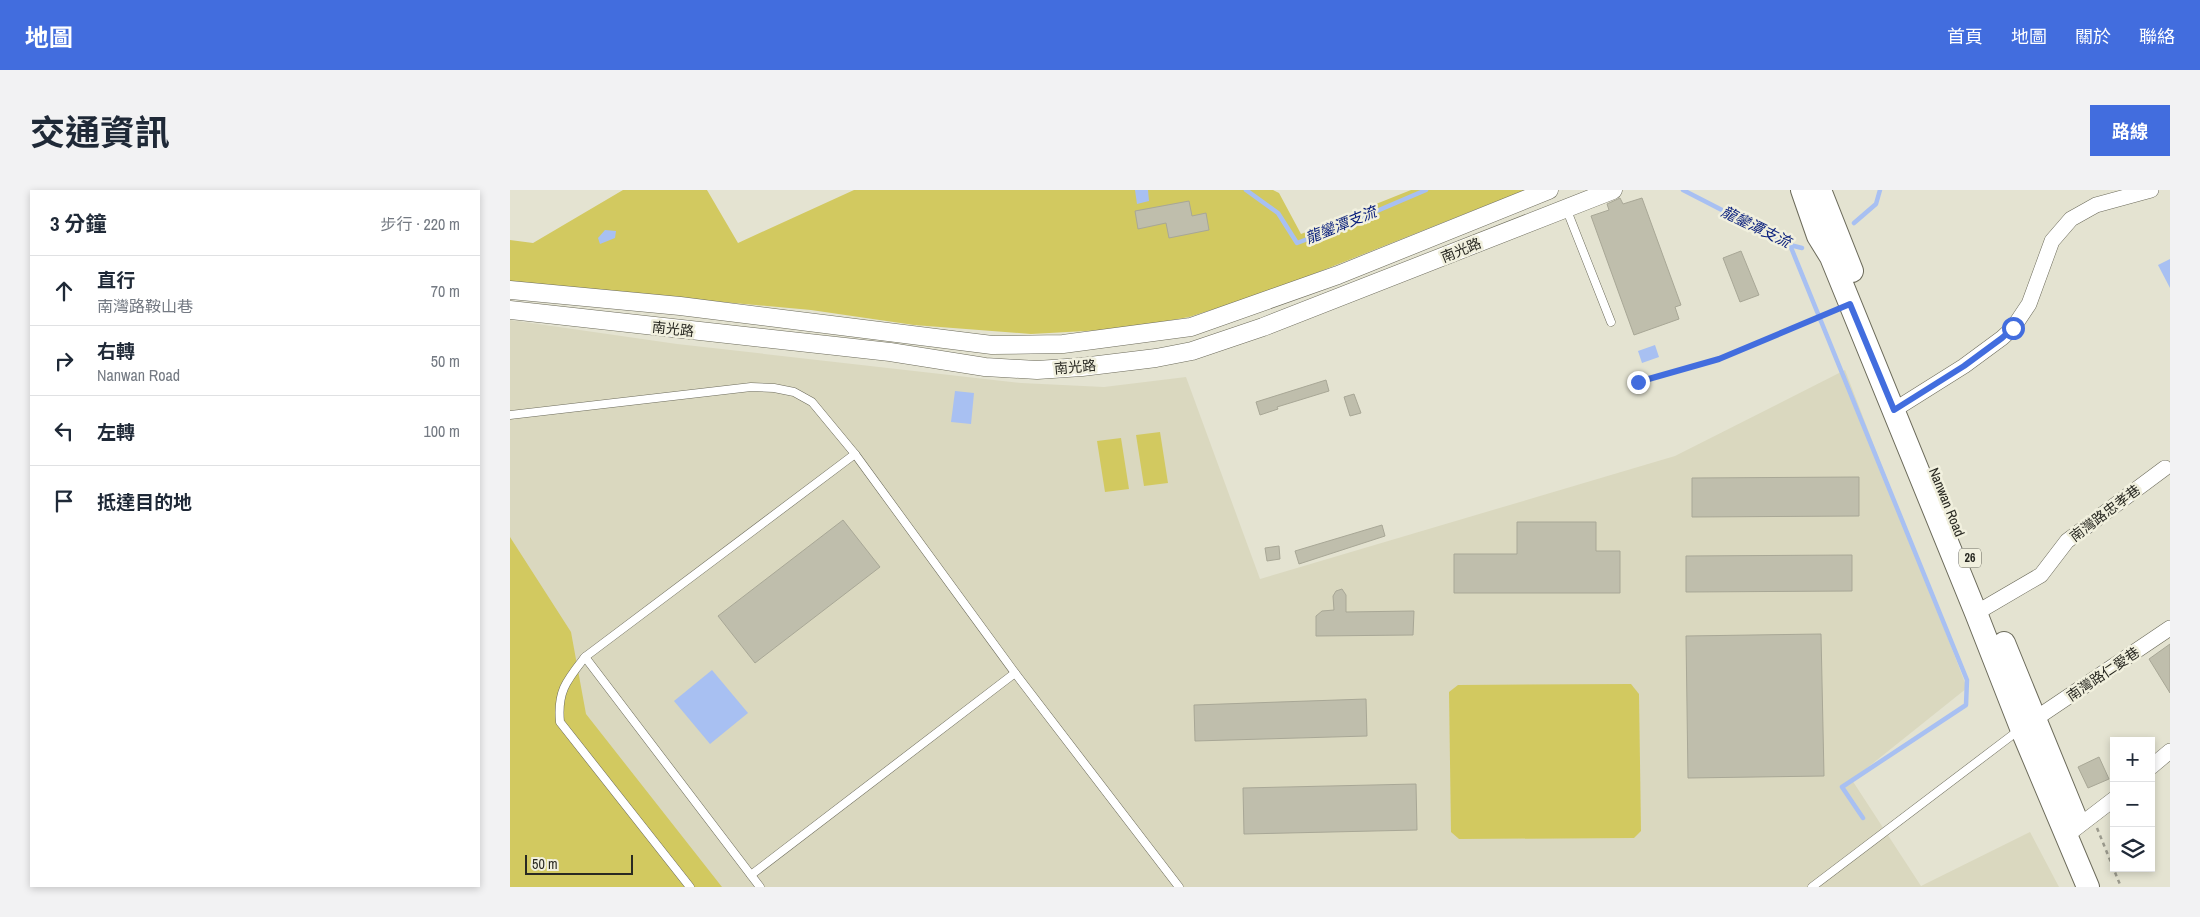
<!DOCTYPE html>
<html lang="zh-TW">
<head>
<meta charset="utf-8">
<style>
	:root { --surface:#fff; --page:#f2f2f3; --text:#1f2937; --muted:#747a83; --line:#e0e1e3; --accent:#426dde }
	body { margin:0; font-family:"Archivo Narrow","Noto Sans TC",sans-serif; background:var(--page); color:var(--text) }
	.controls { position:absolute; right:15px; bottom:15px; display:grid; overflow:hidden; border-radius:0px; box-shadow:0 2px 8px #0003 }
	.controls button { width:45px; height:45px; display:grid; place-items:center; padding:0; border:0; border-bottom:1px solid var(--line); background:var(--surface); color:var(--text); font:25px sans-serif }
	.scale { position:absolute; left:15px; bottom:12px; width:108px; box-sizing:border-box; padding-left:5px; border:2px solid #292922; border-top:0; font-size:14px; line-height:18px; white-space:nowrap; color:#292922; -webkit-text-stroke:4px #f1f0de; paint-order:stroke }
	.stop { position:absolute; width:15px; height:15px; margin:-11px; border:4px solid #426dde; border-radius:50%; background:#fff }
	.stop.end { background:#426dde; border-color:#fff; box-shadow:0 1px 5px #0008 }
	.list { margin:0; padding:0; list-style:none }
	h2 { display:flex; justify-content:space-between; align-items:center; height:65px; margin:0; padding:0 20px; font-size:21px }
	h2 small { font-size:16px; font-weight:400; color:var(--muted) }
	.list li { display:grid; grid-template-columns:32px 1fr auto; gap:15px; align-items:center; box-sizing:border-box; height:70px; padding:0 20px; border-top:1px solid var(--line) }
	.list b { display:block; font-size:19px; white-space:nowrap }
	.list p { margin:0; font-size:16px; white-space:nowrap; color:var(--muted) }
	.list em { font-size:16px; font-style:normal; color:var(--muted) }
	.icon { flex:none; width:28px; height:28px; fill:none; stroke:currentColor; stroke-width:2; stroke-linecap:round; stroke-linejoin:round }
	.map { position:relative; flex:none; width:1660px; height:697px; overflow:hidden; border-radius:0px }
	header { display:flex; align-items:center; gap:30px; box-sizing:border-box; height:70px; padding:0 25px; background:var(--accent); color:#fff }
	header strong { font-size:24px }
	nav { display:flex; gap:28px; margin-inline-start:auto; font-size:18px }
	.intro { display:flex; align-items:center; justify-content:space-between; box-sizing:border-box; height:120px; padding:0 30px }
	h1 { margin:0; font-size:35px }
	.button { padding:12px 22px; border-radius:0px; background:var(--accent); color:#fff; font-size:18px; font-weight:700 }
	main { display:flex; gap:30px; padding:0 30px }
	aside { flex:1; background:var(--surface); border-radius:0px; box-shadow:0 2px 8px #0003 }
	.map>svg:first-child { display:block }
</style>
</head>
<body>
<header>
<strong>地圖</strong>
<nav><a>首頁</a><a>地圖</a><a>關於</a><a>聯絡</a></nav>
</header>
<div class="intro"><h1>交通資訊</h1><a class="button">路線</a></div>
<main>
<aside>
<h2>3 分鐘<small>步行 · 220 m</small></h2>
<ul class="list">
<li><svg class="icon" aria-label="ahead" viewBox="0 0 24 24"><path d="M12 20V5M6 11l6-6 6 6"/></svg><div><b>直行</b><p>南灣路鞍山巷</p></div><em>70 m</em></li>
<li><svg class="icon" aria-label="right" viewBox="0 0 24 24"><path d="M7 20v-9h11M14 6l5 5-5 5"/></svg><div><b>右轉</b><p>Nanwan Road</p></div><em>50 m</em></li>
<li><svg class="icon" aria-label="left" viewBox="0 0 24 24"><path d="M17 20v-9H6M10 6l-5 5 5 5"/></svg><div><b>左轉</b></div><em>100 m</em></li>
<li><svg class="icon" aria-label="arrive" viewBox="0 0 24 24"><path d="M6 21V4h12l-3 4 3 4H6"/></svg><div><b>抵達目的地</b></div></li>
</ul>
</aside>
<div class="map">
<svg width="1660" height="697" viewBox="0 0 1660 697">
	<rect width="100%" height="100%" fill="#e4e3d1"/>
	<polygon fill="#dad8bf" points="0,130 167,154 511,193 594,197 676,187 750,389 1165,266 1335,180 1457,498 1342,590 1411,696 1520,642 1549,697 0,697"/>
	<g fill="#d2c960">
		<polygon points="113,0 197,0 228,53 344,0 763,0 769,3 791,44 901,0 1015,0 758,102 679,127 612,139 521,144 404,135 301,120 0,93 0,50 23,53"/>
		<polygon points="650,242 658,293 634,296 626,245"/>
		<polygon points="611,248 619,299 595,302 587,251"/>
		<polygon points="0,347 61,442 76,524 212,697 0,697"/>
		<polygon points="1121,494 1129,504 1131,641 1124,648 949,649 941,642 939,502 948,495"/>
	</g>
	<g fill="#a8c0f2">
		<polygon points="625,0 638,0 639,11 627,14"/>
		<polygon points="95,40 106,41 105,48 90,54 88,48"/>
		<polygon points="1660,69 1660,98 1648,75"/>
		<polygon points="1145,155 1149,167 1132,173 1128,161"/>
		<polygon points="445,201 464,203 461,234 441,232"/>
		<polygon points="202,480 238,523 200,554 164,511"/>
	</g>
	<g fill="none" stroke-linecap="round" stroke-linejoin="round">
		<g stroke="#a8c0f2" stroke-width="4.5">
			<polyline points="736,0 768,23 787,53 827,38 916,0"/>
			<polyline points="1173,0 1280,55 1292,58"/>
			<polyline points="1344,33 1366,14 1370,0"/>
			<polyline points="1280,55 1457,490 1456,515 1332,597 1353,628"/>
		</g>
	</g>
	<g fill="#bfbeac" stroke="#a8a796">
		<polygon points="1110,8 1113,14 1132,8 1171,115 1165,117 1169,129 1124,145 1081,26 1099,20 1097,14"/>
		<polygon points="679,11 682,26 696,23 699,40 659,48 656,33 628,39 625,21"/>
		<polygon points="1231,61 1249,105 1230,112 1213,68"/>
		<polygon points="816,190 819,201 767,217 768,219 750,225 746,212"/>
		<polygon points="844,204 851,223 840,226 834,207"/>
		<polygon points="1349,287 1349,326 1182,327 1182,288"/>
		<polygon points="333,330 370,377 245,473 208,426"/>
		<polygon points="1007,332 1086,332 1086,361 1110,361 1110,403 944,403 944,364 1007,364"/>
		<polygon points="872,335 875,346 789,374 785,361"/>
		<polygon points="769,356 770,369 757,371 755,358"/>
		<polygon points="1342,365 1342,401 1176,402 1176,366"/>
		<polygon points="832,399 836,405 836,422 904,421 903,445 806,446 806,426 812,421 824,420 823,406 826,401"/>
		<polygon points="1311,444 1314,586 1178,588 1176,446"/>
		<polygon points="1660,454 1660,503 1639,469"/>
		<polygon points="856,509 857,546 685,551 684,515"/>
		<polygon points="1589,567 1599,589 1578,598 1568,577"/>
		<polygon points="906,594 907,640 734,644 733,598"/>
	</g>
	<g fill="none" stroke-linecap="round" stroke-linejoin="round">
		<defs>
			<g id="service">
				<polyline points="1056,18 1101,132"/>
				<polyline points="0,225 241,197 264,198 284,202 302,212 345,264 505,483 669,697"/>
				<polyline points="75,467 250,697"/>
				<polyline points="241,685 505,483"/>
				<path d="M180,697L50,532C47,501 57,490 75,467L345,264"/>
				<polyline points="1302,697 1509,540"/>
			</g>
			<g id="minor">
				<polyline points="1384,220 1454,176 1492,148 1503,138 1519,114 1542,51 1561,29 1586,15 1641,0"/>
				<polyline points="1466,423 1531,385 1557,351 1655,278"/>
				<polyline points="1525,529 1660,438"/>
				<polyline points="1641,577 1660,561"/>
				<polyline points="1561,642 1604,609"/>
			</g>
			<g id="tertiary">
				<polyline points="0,100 170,116 482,155 553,154 681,137 828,85 1039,0"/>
				<polyline points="0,120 380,162 475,177 527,180 572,177 646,168 682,161 753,137 1103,0"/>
			</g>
			<g id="primary">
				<polyline points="1292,0 1308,46 1321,67 1466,423 1511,538 1578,697"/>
				<polyline points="1310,0 1342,81"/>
				<polyline points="1494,453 1566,629"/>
			</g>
		</defs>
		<use href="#service" stroke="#6c6b5b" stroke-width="9"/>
		<use href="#minor" stroke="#6c6b5b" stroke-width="16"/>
		<use href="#tertiary" stroke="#6c6b5b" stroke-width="19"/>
		<use href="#primary" stroke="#6c6b5b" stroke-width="24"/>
		<g stroke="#9b9a8d" stroke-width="2.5" stroke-dasharray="4 4" stroke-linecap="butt">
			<polyline points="1128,192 1209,169 1325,120"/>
			<polyline points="1587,638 1611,697"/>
		</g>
		<use href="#service" stroke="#fff" stroke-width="8"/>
		<use href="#minor" stroke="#fff" stroke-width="15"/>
		<use href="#tertiary" stroke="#fff" stroke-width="18"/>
		<use href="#primary" stroke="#fff" stroke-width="22"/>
	</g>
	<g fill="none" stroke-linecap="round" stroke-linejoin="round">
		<polyline stroke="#426dde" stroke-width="6" points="1128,192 1209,169 1340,114 1384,220 1454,176 1492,148 1503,138"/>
	</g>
	<g text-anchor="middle" stroke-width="5" stroke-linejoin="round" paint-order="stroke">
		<rect fill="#f1f0de" stroke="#65655a" stroke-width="1" x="1449" y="358.5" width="22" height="19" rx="4"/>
		<g font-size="12" font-weight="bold" fill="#292922">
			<text x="1460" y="372">26</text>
		</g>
		<g font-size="14" fill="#292922" stroke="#f1f0de">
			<text transform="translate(951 60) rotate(-22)" y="5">南光路</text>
			<text transform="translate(163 139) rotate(6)" y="5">南光路</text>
			<text transform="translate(565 177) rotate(-5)" y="5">南光路</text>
			<text transform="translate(1437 312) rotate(68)" y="5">Nanwan Road</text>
			<text transform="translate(1595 323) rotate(-37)" y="5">南灣路忠孝巷</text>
			<text transform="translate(1593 484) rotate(-34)" y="5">南灣路仁愛巷</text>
		</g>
		<g font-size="15" font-style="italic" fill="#081e7c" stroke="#f1f0de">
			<text transform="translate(831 35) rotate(-22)" y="5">龍鑾潭支流</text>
			<text transform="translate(1246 37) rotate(26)" y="5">龍鑾潭支流</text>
		</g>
	</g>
</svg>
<div class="controls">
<button>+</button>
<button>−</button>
<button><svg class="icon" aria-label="layers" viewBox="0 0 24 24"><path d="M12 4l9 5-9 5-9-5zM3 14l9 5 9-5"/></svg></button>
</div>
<div class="scale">50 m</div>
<div class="stop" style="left:1503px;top:138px"></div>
<div class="stop end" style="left:1128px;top:192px"></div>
</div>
</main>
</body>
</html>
